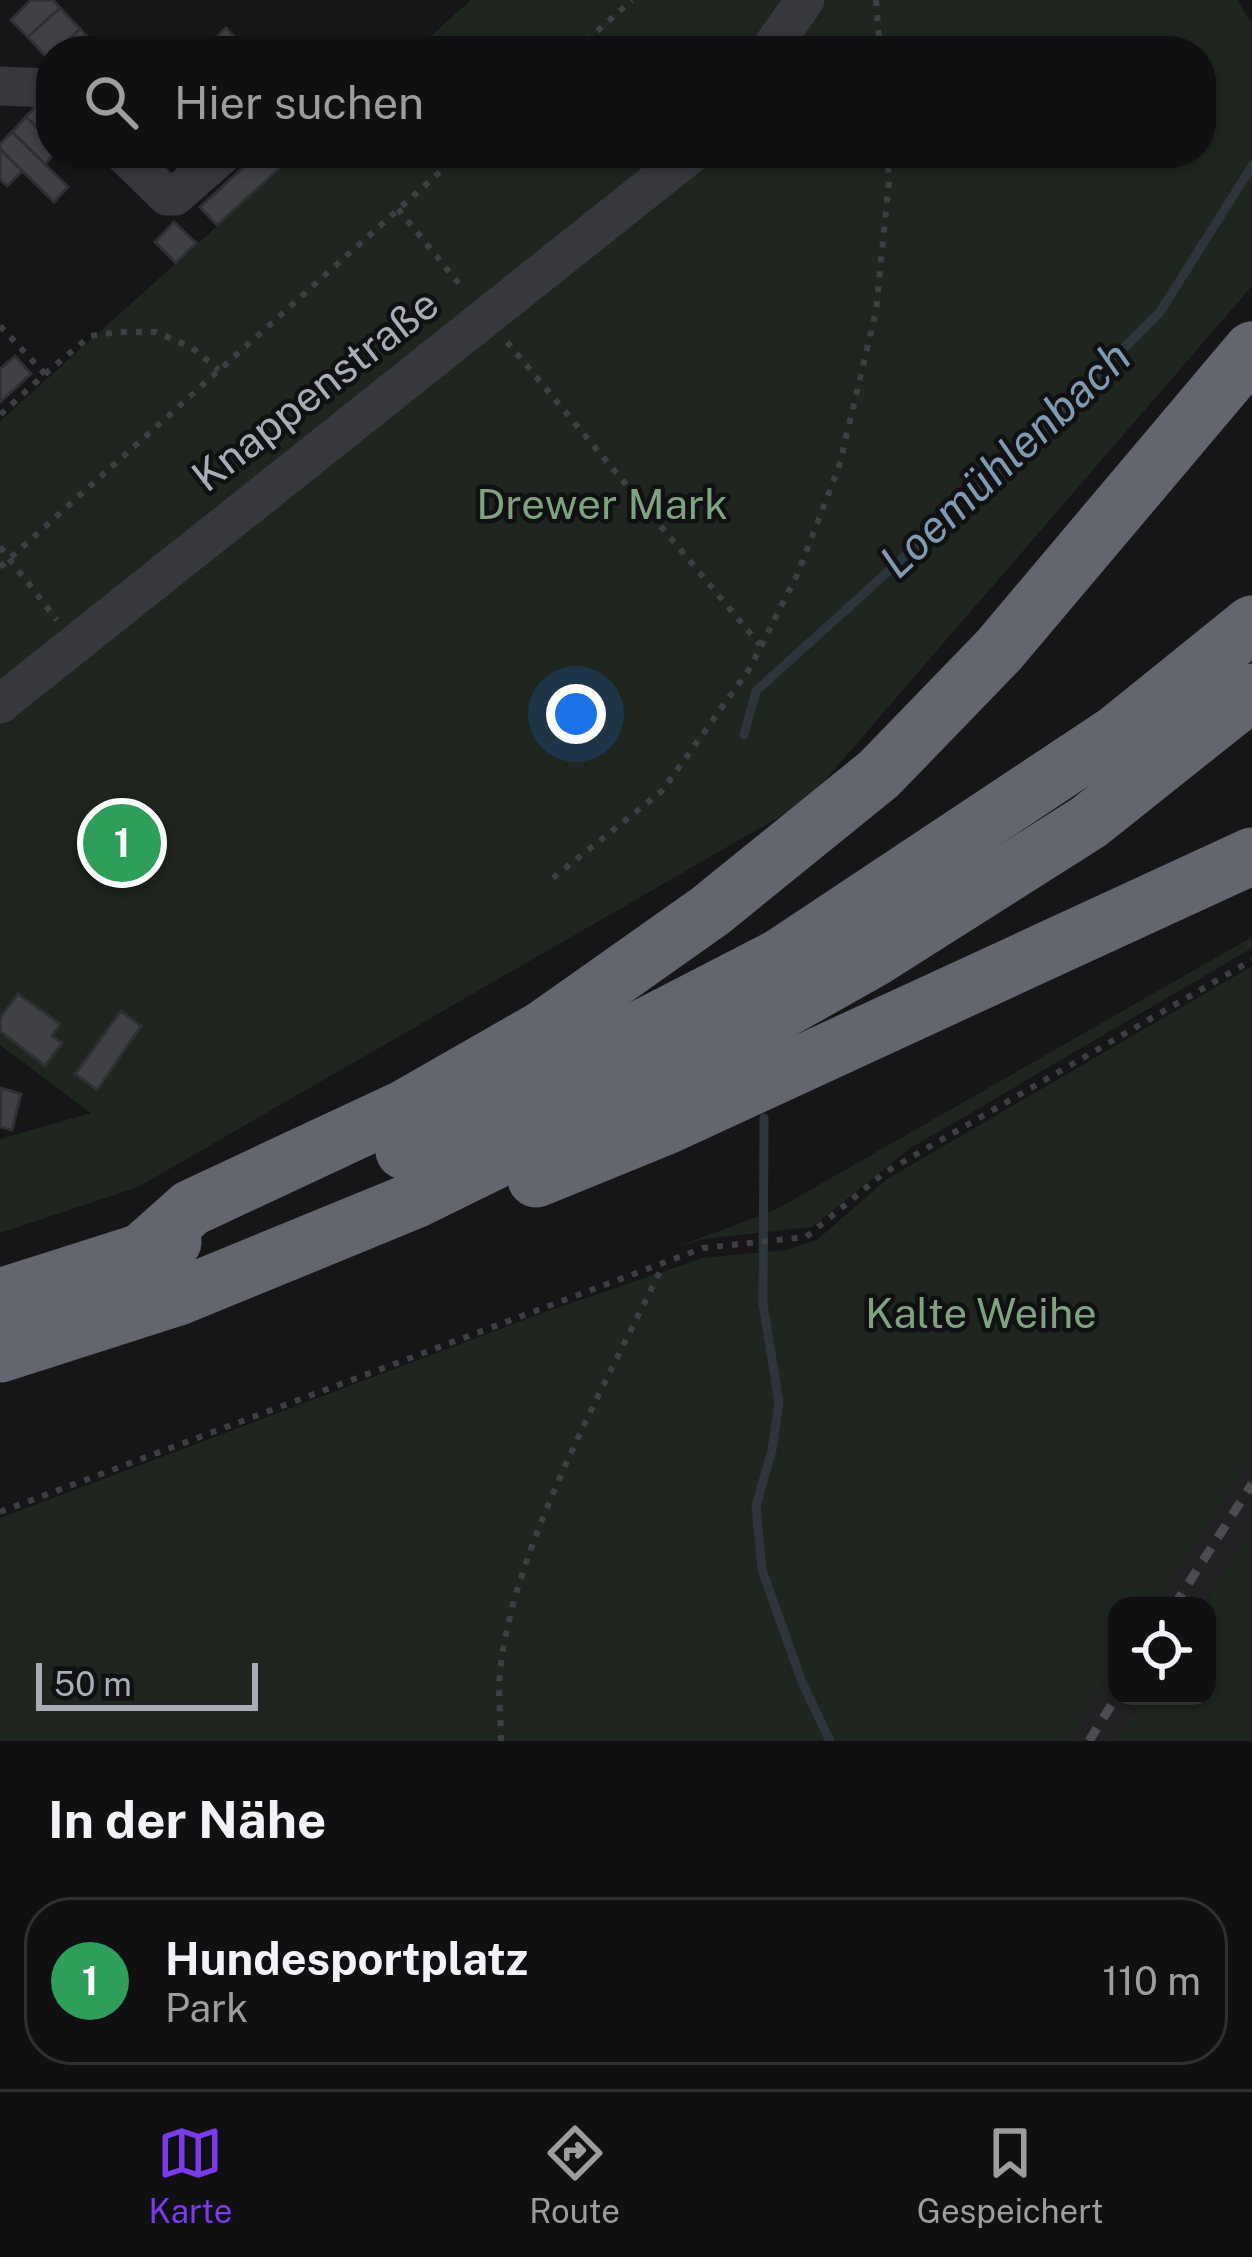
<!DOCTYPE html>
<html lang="de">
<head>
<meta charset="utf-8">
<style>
	:root { --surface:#101012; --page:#19191b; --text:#f1f3f6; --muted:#9c9d9f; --line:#303032; --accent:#7c3aed }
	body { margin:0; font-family:"Public Sans",sans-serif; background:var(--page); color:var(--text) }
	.controls { position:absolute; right:36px; bottom:36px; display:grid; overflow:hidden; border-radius:24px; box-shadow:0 3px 9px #0004 }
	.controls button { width:108px; height:108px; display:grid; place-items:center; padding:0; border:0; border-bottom:3px solid var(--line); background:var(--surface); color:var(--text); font:60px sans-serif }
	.scale { position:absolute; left:36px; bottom:30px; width:222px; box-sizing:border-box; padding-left:12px; border:6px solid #a8adb8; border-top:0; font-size:33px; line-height:42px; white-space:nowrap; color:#a8adb8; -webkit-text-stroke:9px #111113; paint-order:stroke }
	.you { position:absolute; left:576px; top:714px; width:42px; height:42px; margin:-30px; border:9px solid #fff; border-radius:50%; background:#1a73e8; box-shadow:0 0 0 18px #1a73e833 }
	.badge { display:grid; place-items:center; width:78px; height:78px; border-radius:50%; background:var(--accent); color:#fff; font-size:39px; font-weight:700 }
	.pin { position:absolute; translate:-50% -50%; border:6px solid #fff; box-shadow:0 3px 12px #0006 }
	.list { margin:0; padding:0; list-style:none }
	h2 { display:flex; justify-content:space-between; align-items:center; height:156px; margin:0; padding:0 48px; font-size:51px }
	h2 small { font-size:39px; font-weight:400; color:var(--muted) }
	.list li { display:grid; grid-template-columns:78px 1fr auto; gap:36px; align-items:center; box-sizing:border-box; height:168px; margin:0 24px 24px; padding:0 24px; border:3px solid var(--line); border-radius:48px }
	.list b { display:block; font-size:45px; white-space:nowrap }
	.list p { margin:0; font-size:39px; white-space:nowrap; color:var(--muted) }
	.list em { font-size:39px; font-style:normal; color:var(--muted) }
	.icon { flex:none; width:66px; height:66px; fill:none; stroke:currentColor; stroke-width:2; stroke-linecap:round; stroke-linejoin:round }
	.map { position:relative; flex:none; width:1252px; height:1741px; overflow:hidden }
	.search { position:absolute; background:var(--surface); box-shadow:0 3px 9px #0004; left:36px; right:36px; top:36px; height:132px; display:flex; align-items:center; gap:30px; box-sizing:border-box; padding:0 42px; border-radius:48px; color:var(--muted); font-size:45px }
	.sheet { height:348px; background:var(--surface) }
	nav { display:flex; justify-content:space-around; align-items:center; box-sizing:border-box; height:168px; border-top:3px solid var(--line); background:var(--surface); font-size:33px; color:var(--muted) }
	nav a { display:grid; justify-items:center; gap:6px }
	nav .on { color:var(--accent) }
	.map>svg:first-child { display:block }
</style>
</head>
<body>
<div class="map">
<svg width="1252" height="1741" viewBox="0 0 1252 1741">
	<rect width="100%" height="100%" fill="#161618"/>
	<g fill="#222225">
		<polygon points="1252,1454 1252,1531 1203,1606 1154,1606"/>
		<polygon points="1117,1663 1117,1696 1144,1696 1115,1741 1067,1741"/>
	</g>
	<g fill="#1e261f">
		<polygon points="471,0 1237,0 1252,24 1252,286 807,801 138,1187 0,1233 0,1139 91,1113 0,1045 0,421 299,153 1201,153 1201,51 414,51"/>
		<polygon points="1252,937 1252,948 909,1149 812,1227 704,1239 671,1249 775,1210"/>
		<polygon points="1252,966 1252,1454 1154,1606 1117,1606 1117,1663 1067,1741 0,1741 0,1518 545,1312 703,1258 786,1250 817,1240 887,1179"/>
		<polygon points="1252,1531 1252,1741 1115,1741 1144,1696 1207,1696 1207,1606 1203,1606"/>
	</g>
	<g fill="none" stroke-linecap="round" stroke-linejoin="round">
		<g stroke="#2c353c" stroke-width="9">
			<polyline points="744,735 756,691 1019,453 1160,312 1252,166"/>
			<polyline points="764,1118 763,1304 779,1402 772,1450 756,1506 762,1570 802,1682 830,1741"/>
		</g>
	</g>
	<g fill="#404145" stroke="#303034" stroke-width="3">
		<polygon points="31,0 53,0 60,8 28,37 11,20"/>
		<polygon points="60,8 80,29 57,51 51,51 48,59 28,37"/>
		<polygon points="226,28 248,51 201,51"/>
		<polygon points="80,29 98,48 57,51"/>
		<polygon points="41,101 51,111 51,141 26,117"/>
		<polygon points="26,117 51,141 51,153 55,153 45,164 12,132"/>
		<polygon points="12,132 68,187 54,202 0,149 0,144"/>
		<polygon points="0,149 22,171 7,186 0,179"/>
		<polygon points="259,153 270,153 282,166 217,225 200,207"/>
		<polygon points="174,222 196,243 176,263 155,242"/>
		<polygon points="15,356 31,374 0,402 0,369"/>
		<polygon points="18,994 60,1024 52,1036 62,1043 45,1066 0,1031 0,1018"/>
		<polygon points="121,1011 141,1026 97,1090 75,1074"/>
		<polygon points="1,1088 21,1094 12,1130 0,1127"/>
	</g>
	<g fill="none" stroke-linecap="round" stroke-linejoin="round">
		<g stroke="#3d3f44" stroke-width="6" stroke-dasharray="6 9" stroke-linecap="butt">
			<polyline points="876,0 880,51"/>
			<polyline points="575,51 632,0"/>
			<polyline points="398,209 464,290"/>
			<polyline points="0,326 45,374 0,415"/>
			<polyline points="507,342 760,645"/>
			<polyline points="45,374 90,336 119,332 156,332 191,347 219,370"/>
			<polyline points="0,547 57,620"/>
			<polyline points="0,567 461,153"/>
			<polyline points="553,878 662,791 750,668 797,575 839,467 876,311 889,181 887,153"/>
			<polyline points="0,1512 703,1248 806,1237 884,1173 1252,960"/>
			<path d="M501,1741C501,1723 499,1704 499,1685C506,1557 607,1383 663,1265"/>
		</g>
		<g stroke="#37383d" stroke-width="39">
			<polyline points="769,51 805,0"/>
			<polyline points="0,86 51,88"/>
			<polyline points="123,153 167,196 175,196 224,153"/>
			<polyline points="0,704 692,153"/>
		</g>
		<g stroke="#63666e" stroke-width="57">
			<polyline points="404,1151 780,957 1117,733 1252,624"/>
			<polyline points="536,1179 666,1126 1252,856"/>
			<polyline points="138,1255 191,1208 405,1108 543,1029 710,911 879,774 999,650 1252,350"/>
			<polyline points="0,1297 173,1242"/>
			<polyline points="0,1354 181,1296 415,1200 647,1086 873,959 1089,822 1252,692"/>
		</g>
		<g stroke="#4a4c52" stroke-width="9" stroke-dasharray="15 12" stroke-linecap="butt">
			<polyline points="1174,1606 1252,1484"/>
			<polyline points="1089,1741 1117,1696"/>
		</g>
	</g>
	<g text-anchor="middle" stroke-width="9" stroke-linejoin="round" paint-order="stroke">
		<g font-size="42" fill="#a8adb8" stroke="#111113">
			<text transform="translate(315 390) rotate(-38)" y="15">Knappenstraße</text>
		</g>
		<g font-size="42" fill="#7fa381" stroke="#111113">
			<text x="602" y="519">Drewer Mark</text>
			<text x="981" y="1328">Kalte Weihe</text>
		</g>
		<g font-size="45" font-style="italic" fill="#7f9bb3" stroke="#111113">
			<text transform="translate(1005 459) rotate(-43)" y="16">Loemühlenbach</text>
		</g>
	</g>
</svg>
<div class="controls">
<button><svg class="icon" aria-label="locate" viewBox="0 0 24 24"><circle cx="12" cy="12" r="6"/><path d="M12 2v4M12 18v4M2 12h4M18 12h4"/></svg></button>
</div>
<div class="scale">50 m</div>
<div class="you"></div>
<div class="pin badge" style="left:122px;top:843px;background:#2e9e5b">1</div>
<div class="search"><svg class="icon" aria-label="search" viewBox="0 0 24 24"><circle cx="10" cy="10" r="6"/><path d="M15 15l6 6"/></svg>Hier suchen</div>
</div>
<section class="sheet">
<h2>In der Nähe<small></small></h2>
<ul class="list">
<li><span class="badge" style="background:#2e9e5b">1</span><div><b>Hundesportplatz</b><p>Park</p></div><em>110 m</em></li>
</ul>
</section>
<nav>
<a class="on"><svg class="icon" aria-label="map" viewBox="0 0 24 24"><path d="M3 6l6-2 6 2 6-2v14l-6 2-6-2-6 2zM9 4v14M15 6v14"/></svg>Karte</a>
<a><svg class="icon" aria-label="directions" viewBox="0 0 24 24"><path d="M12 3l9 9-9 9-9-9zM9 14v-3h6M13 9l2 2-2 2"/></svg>Route</a>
<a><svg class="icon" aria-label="saved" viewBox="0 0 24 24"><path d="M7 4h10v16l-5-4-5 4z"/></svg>Gespeichert</a>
</nav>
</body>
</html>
